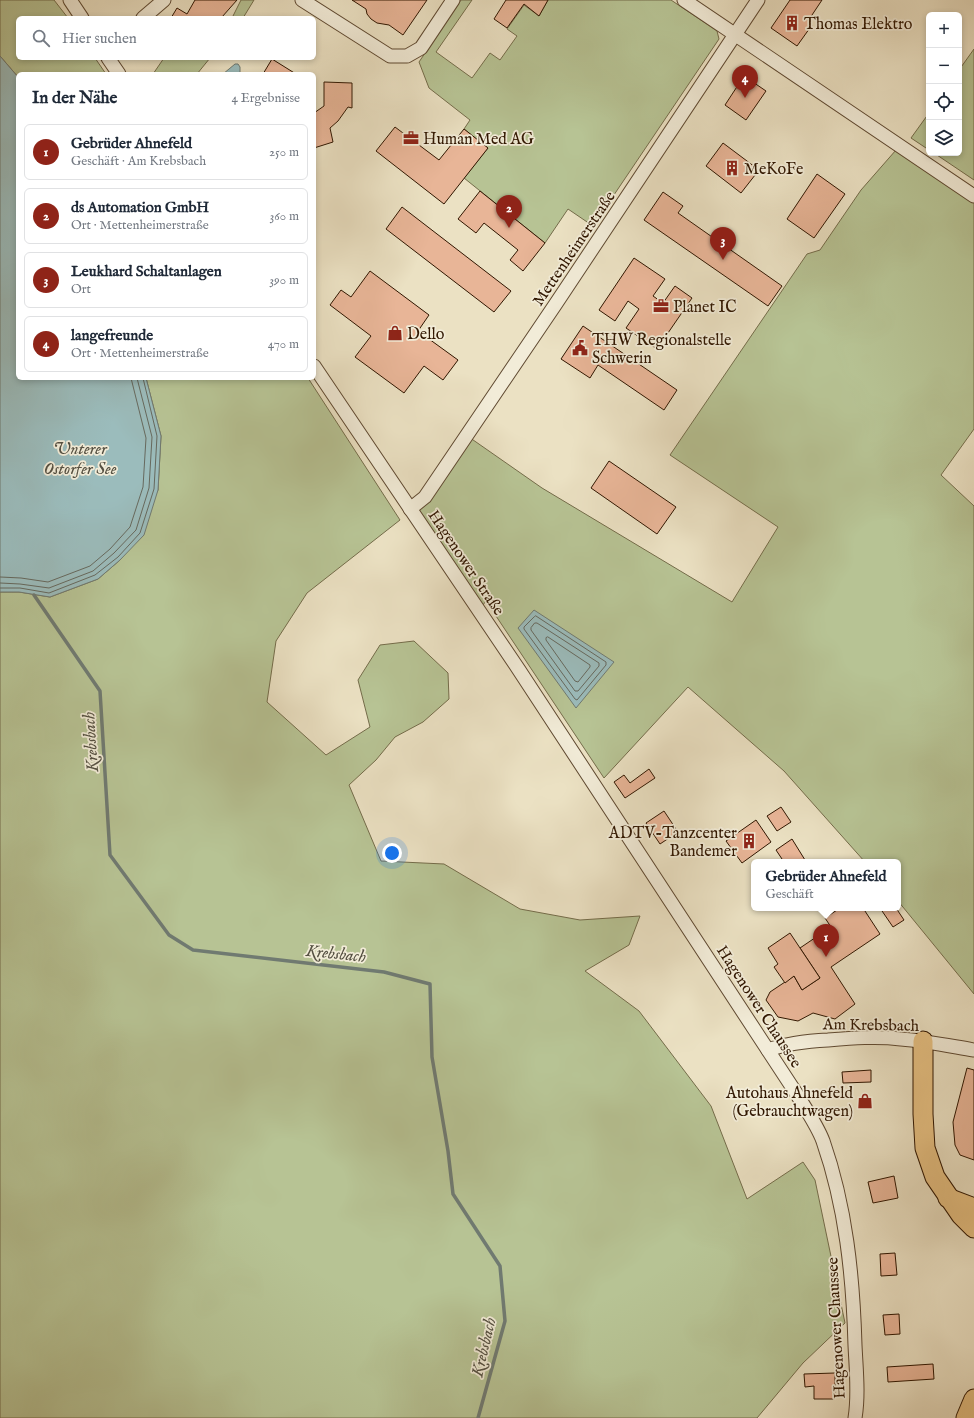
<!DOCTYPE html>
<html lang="de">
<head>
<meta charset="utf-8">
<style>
	:root { --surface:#fff; --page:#f2f2f3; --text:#1f2937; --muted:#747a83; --line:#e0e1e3; --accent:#8f2418 }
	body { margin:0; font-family:"IM FELL English",serif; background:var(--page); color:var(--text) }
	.controls { position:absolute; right:12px; top:12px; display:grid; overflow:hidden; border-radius:6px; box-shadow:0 2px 6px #0003 }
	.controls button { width:36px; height:36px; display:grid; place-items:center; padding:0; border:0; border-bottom:1px solid var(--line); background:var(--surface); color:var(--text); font:20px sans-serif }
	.you { position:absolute; left:392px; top:853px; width:14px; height:14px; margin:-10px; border:3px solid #fff; border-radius:50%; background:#1a73e8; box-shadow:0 0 0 6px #1a73e833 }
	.badge { display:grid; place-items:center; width:26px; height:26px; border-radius:50%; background:var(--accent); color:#fff; font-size:13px; font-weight:700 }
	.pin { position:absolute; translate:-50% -33px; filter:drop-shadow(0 1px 2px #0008) }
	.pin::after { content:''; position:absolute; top:21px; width:14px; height:12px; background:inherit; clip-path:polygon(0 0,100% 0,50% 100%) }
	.popup { position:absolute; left:751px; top:859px; width:150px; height:52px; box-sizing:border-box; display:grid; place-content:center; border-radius:6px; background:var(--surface); filter:drop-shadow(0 1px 3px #0005); font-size:13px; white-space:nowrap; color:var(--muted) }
	.popup b { font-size:15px; color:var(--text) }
	.popup::after { content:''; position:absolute; left:50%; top:100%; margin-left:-8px; border:8px solid transparent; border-top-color:var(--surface) }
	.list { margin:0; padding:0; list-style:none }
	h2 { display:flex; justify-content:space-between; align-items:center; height:52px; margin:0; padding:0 16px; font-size:17px }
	h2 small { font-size:13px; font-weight:400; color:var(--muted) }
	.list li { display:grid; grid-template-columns:26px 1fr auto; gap:12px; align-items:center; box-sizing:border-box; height:56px; margin:0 8px 8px; padding:0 8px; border:1px solid var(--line); border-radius:6px }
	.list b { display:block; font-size:15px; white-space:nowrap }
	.list p { margin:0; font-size:13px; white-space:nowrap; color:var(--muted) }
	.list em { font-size:13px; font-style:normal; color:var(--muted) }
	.icon { flex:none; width:22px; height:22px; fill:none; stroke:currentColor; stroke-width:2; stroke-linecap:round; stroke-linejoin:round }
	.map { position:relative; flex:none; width:974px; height:1418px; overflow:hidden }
	.search { position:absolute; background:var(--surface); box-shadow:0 2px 6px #0003; left:16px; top:16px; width:300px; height:44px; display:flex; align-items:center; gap:10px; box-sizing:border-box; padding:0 14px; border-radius:6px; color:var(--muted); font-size:15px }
	.panel { position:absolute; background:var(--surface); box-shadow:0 2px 6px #0003; left:16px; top:72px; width:300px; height:308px; border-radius:6px }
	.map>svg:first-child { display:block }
</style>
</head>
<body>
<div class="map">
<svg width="974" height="1418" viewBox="0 0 974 1418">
	<rect width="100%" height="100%" fill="#ebe1c3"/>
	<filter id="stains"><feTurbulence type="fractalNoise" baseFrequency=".005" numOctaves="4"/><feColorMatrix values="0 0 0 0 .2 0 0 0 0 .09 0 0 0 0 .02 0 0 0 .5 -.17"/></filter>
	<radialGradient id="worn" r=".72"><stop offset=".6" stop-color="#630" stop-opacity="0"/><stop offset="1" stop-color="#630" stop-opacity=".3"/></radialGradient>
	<g fill="#b7c394" stroke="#746c4a">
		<polygon points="0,0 54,0 68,18 18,18 18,58 95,58 106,74 18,74 18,77 0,56"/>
		<polygon points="241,0 254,0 243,18 232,18"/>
		<polygon points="461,0 472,0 436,52 472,78 490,53 500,60 517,36 507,29 524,5 539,16 548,0 671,0 717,31 719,39 593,226 568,209 545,243 464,178 488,148 464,129 470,120 429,88 419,62"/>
		<polygon points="974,49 974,180 934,153 959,153 959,70"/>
		<polygon points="164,58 210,58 197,74 153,74"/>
		<polygon points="929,113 929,150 911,138"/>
		<polygon points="896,150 974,202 974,429 941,475 974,506 974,994 898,901 898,862 865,862 784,771 688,687 604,778 486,601 479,610 410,509 466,435 542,488 732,602 778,527 670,455 807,254 820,250 861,190"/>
		<polygon points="146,378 308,378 400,520 307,593 276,641 267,702 326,755 370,727 358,680 380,645 414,641 448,673 449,699 423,722 395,737 376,760 349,785 381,861 444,864 520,909 580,920 640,916 629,945 585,971 639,1011 711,1106 747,1199 803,1162 815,1180 845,1323 803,1363 757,1418 0,1418 0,592 19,592 50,597 98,579 120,560 158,490 161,436"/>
	</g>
	<g fill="#9bbcbc" stroke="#707a71">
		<polygon points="0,56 18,77 18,378 146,378 161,436 158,490 144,535 120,560 98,579 50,597 19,592 0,592"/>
		<polygon points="235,64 238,64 240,67 240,74 223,74"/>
		<polygon points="534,610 614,662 576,708 518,628"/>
	</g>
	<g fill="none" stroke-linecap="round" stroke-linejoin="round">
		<g stroke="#66695e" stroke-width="1">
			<polyline points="0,577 21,578 48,582 90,566 110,549 130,527 143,487 146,438 131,378"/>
			<polyline points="0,583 20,584 49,588 93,571 114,553 136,530 149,488 152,437 137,378"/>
			<polyline points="0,588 20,588 49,593 95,575 118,557 140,533 154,489 157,436 143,378"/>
			<polygon points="536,616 606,662 606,665 577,700 575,699 524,629 524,627 534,617"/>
			<polygon points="535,623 537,623 599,663 599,666 578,691 575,691 531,630 531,628"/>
			<polygon points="548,637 590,665 590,667 578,682 575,681 546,640 546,638"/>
		</g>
		<polyline stroke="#707a71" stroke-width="3.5" points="34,595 100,691 110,855 169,935 193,950 384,972 430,984 432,1057 448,1151 453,1194 500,1266 505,1321 478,1418"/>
	</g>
	<g fill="#e8b597" stroke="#301600">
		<polygon points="195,0 237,0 222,17 223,18 171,18 177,8 187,14"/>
		<polygon points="352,0 427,0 403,35 389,25 377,23 371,19 367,14 366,9"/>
		<polygon points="506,0 548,0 539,16 524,4 507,28 494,19"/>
		<polygon points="790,0 822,0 808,21 812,25 797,46 771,28"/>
		<polygon points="272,59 296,74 263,74"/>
		<polygon points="744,76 766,91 746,120 725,105"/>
		<polygon points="324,82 352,83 352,108 348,107 338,121 330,128 333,142 314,148 314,113 324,106"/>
		<polygon points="395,127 439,160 464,129 488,148 444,204 376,151"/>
		<polygon points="723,143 759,170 741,193 706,166"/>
		<polygon points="817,174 845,194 814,238 787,219"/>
		<polygon points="480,191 545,243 523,271 510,260 518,250 484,223 476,233 458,219"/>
		<polygon points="663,192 683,206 678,213 782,286 768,306 644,220"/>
		<polygon points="402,207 511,291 494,312 386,229"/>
		<polygon points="634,258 665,279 653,296 663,303 675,286 692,298 657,349 626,328 639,309 628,301 615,321 599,310"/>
		<polygon points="370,271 429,315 418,331 458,360 443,380 424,366 404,393 355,357 371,336 330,305 341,290 351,297"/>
		<polygon points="583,326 677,390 664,410 598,365 590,378 561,359"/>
		<polygon points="609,461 676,507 657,534 591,488"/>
		<polygon points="649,769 655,778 625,798 614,782 624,775 630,783"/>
		<polygon points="781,807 791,822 777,831 767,816"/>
		<polygon points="664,811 678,832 660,844 646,823"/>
		<polygon points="756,820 771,842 742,863 726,841"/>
		<polygon points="792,839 805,860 802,862 784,862 776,850"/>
		<polygon points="840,908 863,908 880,934 831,967 855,1004 835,1019 813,1013 798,1021 778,1017 766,1000 770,992 794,976 802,990 820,978 800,948 831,927 825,918"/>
		<polygon points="880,908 896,908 904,920 893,927"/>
		<polygon points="790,933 820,978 802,990 794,976 785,983 774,967 778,964 768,948"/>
		<polygon points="967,1068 974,1070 974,1160 960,1155 955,1145 953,1122"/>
		<polygon points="871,1070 871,1082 843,1083 842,1072"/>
		<polygon points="894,1176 898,1198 873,1203 868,1182"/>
		<polygon points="895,1253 897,1275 881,1276 880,1254"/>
		<polygon points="899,1314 900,1334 885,1335 883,1315"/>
		<polygon points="933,1364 934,1379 888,1382 887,1367"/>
		<polygon points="835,1373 835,1399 814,1399 814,1386 805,1387 804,1374"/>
	</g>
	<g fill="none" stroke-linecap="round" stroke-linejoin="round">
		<defs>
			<g id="minor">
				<polyline points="70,0 82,18"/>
				<polyline points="302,0 390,56 407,56 421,48 453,0"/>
				<polyline points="684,0 974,196"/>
				<polyline points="143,18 164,0"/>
				<polyline points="108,58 119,74"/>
				<path d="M314,366L519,670L796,1093C805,1108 817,1125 823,1141C846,1207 853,1276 855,1345C856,1368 859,1395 855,1418"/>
				<polyline points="410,509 425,497 555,305 758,0"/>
				<path d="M768,1050C788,1043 808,1041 828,1040C852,1038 877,1036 901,1039C926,1041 950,1046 974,1050"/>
			</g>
			<g id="highway">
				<polyline points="923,1041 923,1114 925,1148 935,1177 961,1215 974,1228"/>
				<polyline points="948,1198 974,1208"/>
				<polyline points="966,1418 974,1399"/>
			</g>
		</defs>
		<use href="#minor" stroke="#5f4931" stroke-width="15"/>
		<use href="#highway" stroke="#301600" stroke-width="21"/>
		<use href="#minor" stroke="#f2ecd8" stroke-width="13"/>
		<use href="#highway" stroke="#e6c082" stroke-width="19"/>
	</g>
	<defs>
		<symbol id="building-bare" viewBox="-9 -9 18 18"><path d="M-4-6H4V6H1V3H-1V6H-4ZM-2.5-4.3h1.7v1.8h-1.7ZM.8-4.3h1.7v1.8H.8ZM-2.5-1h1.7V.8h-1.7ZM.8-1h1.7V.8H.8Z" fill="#8f2418" stroke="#f2ecd8" stroke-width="2.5" paint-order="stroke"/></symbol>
		<symbol id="office-bare" viewBox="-9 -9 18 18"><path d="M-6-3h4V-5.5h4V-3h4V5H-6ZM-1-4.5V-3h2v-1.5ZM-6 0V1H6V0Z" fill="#8f2418" stroke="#f2ecd8" stroke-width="2.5" paint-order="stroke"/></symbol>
		<symbol id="shop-bare" viewBox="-9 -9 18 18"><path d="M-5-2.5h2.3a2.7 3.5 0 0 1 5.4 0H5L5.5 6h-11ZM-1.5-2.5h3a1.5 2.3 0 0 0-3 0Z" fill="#8f2418" stroke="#f2ecd8" stroke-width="2.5" paint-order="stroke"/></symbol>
		<symbol id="civic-bare" viewBox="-9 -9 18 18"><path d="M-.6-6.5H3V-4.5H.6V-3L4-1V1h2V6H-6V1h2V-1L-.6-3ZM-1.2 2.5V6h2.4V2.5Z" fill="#8f2418" stroke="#f2ecd8" stroke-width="2.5" paint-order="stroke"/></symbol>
	</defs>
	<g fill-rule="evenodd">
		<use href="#building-bare" x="781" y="12" width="22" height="22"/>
		<use href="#office-bare" x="400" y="127" width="22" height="22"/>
		<use href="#building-bare" x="721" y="157" width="22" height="22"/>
		<use href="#office-bare" x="650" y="295" width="22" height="22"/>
		<use href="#shop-bare" x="384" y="322" width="22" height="22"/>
		<use href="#civic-bare" x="569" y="337" width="22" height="22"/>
		<use href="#building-bare" x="738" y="830" width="22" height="22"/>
		<use href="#shop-bare" x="854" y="1090" width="22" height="22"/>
	</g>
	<g text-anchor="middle" stroke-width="3.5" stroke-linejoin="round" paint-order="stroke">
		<g font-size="16" fill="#301600" stroke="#f2ecd8" text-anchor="start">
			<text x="804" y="29">Thomas Elektro</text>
			<text x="423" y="144">Human Med AG</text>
			<text x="744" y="174">MeKoFe</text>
			<text x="673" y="312">Planet IC</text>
			<text x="407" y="339">Dello</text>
			<text x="592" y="345">THW Regionalstelle<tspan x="592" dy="18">Schwerin</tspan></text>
			<text x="737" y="838" text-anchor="end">ADTV-Tanzcenter<tspan x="737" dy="18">Bandemer</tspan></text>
			<text x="853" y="1098" text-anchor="end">Autohaus Ahnefeld<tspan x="853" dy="18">(Gebrauchtwagen)</tspan></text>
		</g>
		<g font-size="16" fill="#301600" stroke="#f2ecd8">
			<text transform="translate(573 248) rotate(-56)" y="6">Mettenheimerstraße</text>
			<text transform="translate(467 562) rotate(56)" y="6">Hagenower Straße</text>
			<text transform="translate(760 1006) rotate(57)" y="6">Hagenower Chaussee</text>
			<text transform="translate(871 1024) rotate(1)" y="6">Am Krebsbach</text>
			<text transform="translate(835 1328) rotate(-93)" y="6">Hagenower Chaussee</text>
		</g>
		<g font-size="17" font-style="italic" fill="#555042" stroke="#f2ecd8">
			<text x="80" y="454">Unterer<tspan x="80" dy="20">Ostorfer See</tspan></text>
			<text transform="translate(90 742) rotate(-94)" y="6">Krebsbach</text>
			<text transform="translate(336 953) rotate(6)" y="6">Krebsbach</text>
			<text transform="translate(483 1347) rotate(-77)" y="6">Krebsbach</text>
		</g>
	</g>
	<rect width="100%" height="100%" filter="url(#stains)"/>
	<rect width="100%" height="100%" fill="url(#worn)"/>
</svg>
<div class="controls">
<button>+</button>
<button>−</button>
<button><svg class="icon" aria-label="locate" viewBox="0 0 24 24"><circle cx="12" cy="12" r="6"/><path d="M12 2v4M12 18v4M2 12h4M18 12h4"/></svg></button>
<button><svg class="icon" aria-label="layers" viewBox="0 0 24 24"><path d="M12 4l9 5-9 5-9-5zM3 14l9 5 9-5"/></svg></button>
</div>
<div class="you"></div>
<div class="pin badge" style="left:826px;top:957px">1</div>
<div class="popup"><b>Gebrüder Ahnefeld</b>Geschäft</div>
<div class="pin badge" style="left:509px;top:228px">2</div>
<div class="pin badge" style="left:723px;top:260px">3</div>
<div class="pin badge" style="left:745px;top:98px">4</div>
<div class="search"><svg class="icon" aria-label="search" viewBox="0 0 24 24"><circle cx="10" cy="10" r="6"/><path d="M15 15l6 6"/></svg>Hier suchen</div>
<section class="panel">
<h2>In der Nähe<small>4 Ergebnisse</small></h2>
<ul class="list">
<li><span class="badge">1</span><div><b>Gebrüder Ahnefeld</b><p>Geschäft · Am Krebsbach</p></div><em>250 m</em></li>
<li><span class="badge">2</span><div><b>ds Automation GmbH</b><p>Ort · Mettenheimerstraße</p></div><em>360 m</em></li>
<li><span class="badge">3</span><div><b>Leukhard Schaltanlagen</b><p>Ort</p></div><em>390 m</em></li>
<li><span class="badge">4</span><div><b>langefreunde</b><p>Ort · Mettenheimerstraße</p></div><em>470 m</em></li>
</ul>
</section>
</div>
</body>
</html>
